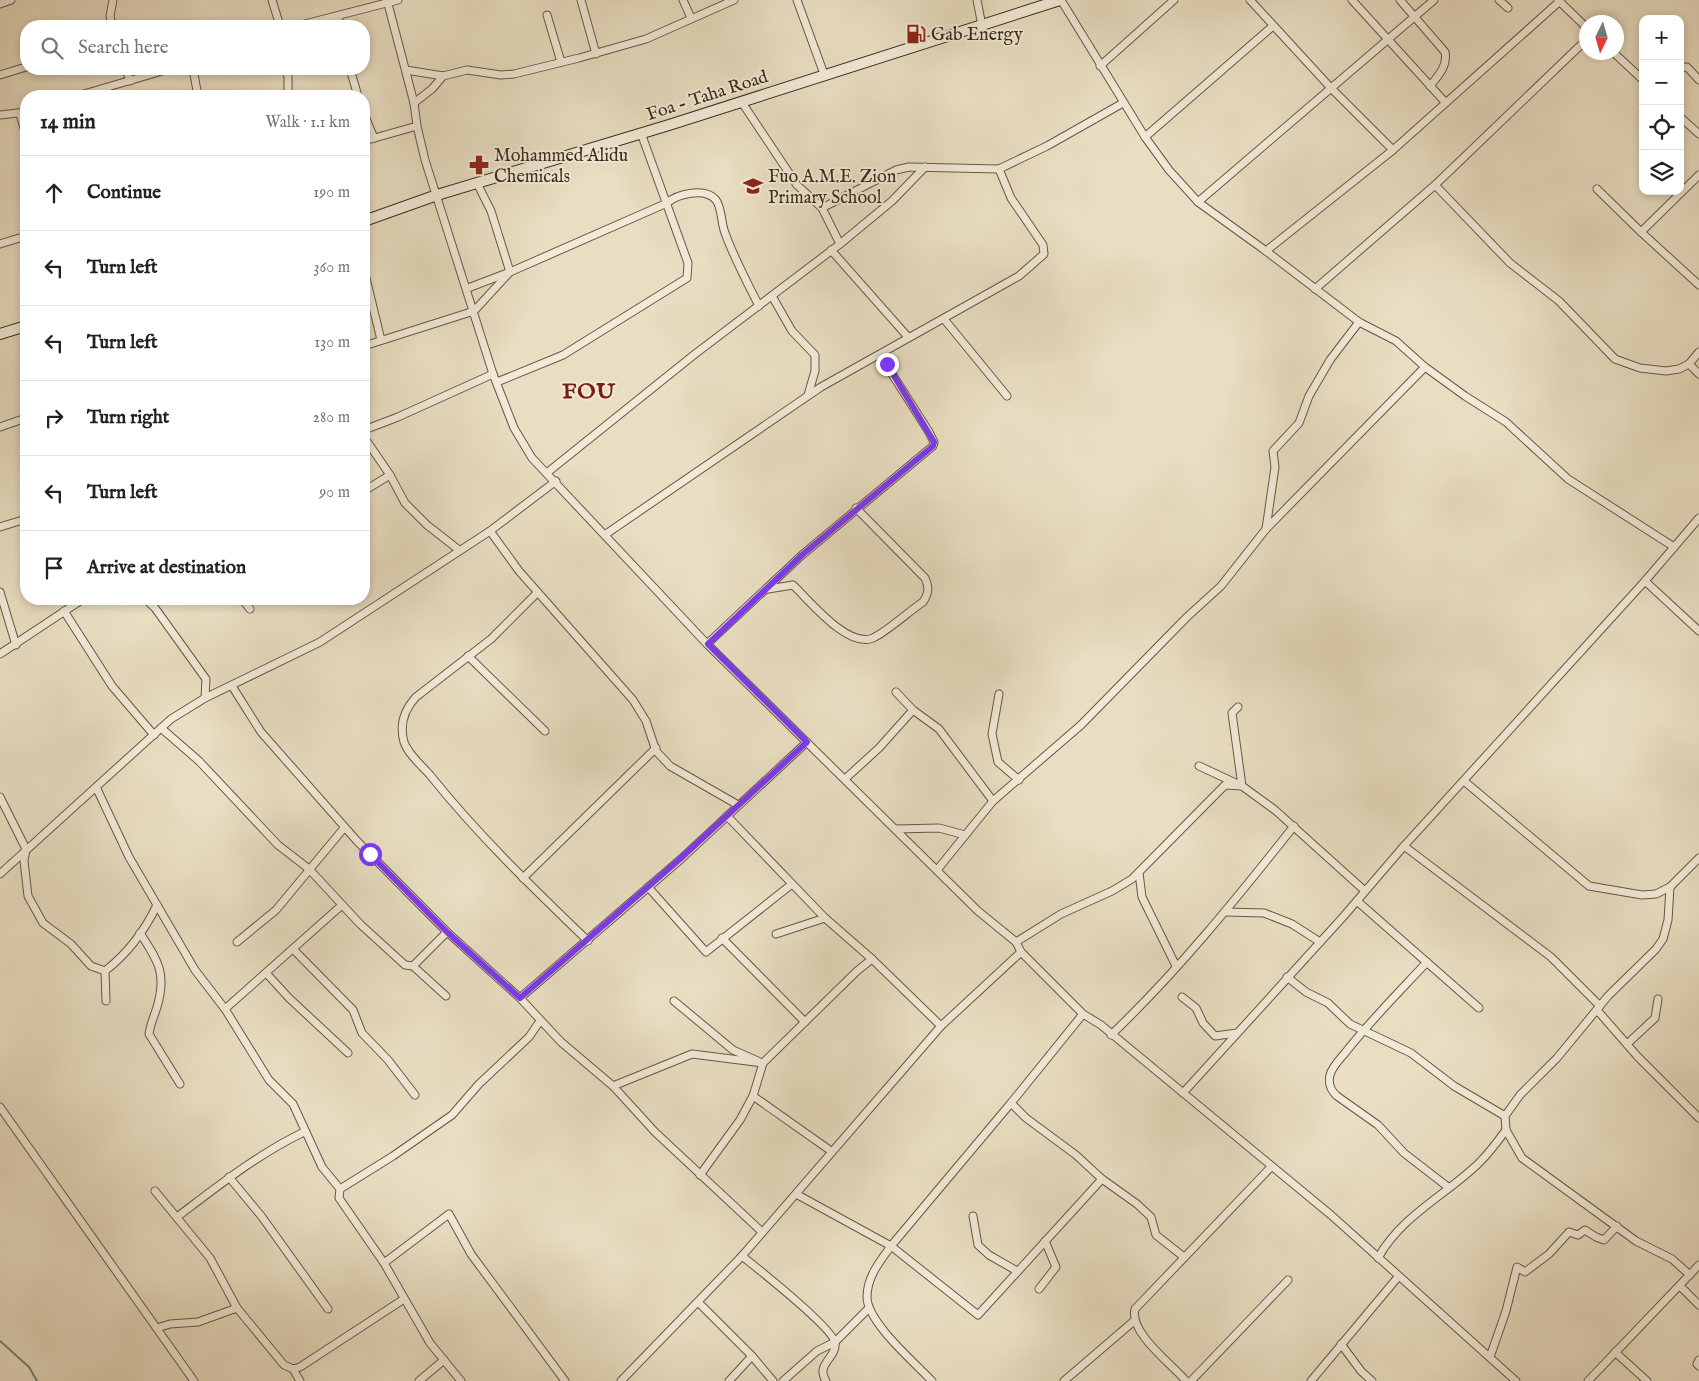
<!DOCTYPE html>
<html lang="en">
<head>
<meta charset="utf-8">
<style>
	:root { --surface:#fff; --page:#f2f2f2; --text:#222; --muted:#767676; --line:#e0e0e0 }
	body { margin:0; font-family:"IM FELL English",serif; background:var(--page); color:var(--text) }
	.controls { position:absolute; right:15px; top:15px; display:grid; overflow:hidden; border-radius:10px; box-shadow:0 2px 8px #0003 }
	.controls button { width:45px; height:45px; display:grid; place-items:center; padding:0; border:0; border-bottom:1px solid var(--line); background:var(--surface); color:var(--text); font:25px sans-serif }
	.compass { position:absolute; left:1579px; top:15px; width:45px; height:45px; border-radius:50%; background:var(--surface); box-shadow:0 2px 8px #0003; rotate:185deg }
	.stop { position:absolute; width:15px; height:15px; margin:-11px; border:4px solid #7c3aed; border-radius:50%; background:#fff }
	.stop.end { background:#7c3aed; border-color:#fff; box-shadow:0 1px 5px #0008 }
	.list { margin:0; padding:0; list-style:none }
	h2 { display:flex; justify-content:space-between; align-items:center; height:65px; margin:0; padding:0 20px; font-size:21px }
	h2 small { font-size:16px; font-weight:400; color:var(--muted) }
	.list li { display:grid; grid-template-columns:32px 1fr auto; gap:15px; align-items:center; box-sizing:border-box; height:75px; padding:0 20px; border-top:1px solid var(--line) }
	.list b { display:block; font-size:19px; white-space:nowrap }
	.list em { font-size:16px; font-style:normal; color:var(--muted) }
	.icon { flex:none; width:28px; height:28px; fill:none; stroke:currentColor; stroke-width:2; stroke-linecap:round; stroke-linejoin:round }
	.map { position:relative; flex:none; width:1699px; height:1381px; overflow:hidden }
	.search { position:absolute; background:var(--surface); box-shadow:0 2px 8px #0003; left:20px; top:20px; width:350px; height:55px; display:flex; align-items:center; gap:12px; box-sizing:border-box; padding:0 18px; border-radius:20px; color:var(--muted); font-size:19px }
	.panel { position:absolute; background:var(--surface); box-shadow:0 2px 8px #0003; left:20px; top:90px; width:350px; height:515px; border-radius:20px }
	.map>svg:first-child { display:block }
</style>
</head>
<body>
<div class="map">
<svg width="1699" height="1381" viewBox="0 0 1699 1381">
	<rect width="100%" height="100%" fill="#e9dec2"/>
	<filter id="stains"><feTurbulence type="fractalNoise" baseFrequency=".004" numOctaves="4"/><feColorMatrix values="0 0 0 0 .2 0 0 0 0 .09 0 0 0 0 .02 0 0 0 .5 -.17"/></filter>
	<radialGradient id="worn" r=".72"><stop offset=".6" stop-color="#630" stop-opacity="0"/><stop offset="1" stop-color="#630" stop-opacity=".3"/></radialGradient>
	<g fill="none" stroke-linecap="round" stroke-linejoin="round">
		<polyline stroke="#718279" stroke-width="2" points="0,1341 29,1367 37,1381"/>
		<defs>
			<g id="street">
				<polyline points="272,0 280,26"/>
				<polyline points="387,0 414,103 417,126 425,160 493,374 514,428 532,458 707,644 978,911 1016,942 1021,952 1083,1014 1101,1025 1331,1215 1516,1381"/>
				<polyline points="581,0 596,54"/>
				<polyline points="683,0 691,18"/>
				<polyline points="797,0 824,74"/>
				<polyline points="977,0 982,26"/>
				<polyline points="1061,0 1145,137 1169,170 1198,202 1266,251 1359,322 1396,341 1425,367 1465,396 1506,422 1568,479 1674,547"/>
				<polyline points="1250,0 1330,87 1393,150"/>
				<polyline points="1352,0 1445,102"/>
				<path d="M1400,0L1445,52C1448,66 1438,76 1430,86"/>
				<polyline points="1499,0 1508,8"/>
				<polyline points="1558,0 1586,27"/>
				<polyline points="0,4 11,0"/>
				<polyline points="547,15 561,62"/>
				<polyline points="338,16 340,26"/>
				<polyline points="112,26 110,16 113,0"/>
				<polyline points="297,26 398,0"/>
				<polyline points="1613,52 1643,80"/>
				<polyline points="1100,66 1174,0"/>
				<polyline points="1680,68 1687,67 1699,80"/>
				<polyline points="126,69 130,81"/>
				<polyline points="193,69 198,96"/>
				<polyline points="284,69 288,76 288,96"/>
				<polyline points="350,69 358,96"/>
				<polyline points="406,70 443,76 467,70 501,75 514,74 579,58 646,39 734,0"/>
				<polyline points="0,75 26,67"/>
				<polyline points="77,96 169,69"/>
				<polyline points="414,103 432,89 443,76"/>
				<polyline points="20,114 26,135"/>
				<polyline points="364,114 374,138"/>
				<polyline points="0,115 26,112"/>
				<polyline points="1680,117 1699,134"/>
				<polyline points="1145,137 1273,26"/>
				<polyline points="364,141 417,126"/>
				<polyline points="1699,175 1641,232 1699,285"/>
				<polyline points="477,183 491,211 510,272"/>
				<polyline points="1435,185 1510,263 1559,301 1615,359 1640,368 1666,371 1679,369 1689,364 1699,352"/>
				<polyline points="1597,189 1641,232"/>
				<polyline points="1198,202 1434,0"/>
				<polyline points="822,208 896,170 909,167 999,169 1047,146 1123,103"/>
				<polyline points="0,244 26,236"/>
				<polyline points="840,244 892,201 925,167"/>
				<polyline points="831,250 908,337"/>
				<polyline points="1266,251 1393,150 1560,1"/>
				<polyline points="364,270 381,340"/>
				<path d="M468,288L510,272L667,203C677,194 705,187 716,200C722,208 721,223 725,233C734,258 747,282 759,306"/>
				<polyline points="1315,289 1435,185 1586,40"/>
				<polyline points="772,296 792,331 815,355 815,371 808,395"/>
				<polyline points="944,319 1007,396"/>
				<polyline points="364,346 474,311 509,273"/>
				<polyline points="1689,364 1699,374"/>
				<polyline points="497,382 563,355 687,278 688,263 641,133"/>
				<polyline points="0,427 26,418"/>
				<polyline points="364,430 398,417 493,374"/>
				<polyline points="364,437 390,475 405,503 427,525 459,550"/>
				<polyline points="548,472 695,354 840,244 822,208 797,185 741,101"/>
				<polyline points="364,491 390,475"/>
				<polyline points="0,527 26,519"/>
				<polyline points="1266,529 1275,467 1273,451 1299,423 1309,396 1330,360 1359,322"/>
				<polyline points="490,531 519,571 633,700 646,721 656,751 670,766 738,805"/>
				<polyline points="606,534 821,387 1019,276 1044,254 1043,245 1011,198 999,169"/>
				<polyline points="1645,581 1699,631"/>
				<path d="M768,589L793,585C809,600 848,649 873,638C888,631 908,612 923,602C929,593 929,587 925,578L856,508"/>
				<polyline points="0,592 16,645"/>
				<path d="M537,593L491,639L416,697C404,710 399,724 404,742C408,754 422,766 430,775C478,835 533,888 588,941"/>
				<polyline points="145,599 155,608 206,679 205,698"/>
				<polyline points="242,599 250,609"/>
				<polyline points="64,611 112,686 154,735"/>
				<polyline points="707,644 802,555 933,446 934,442 929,432 880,355"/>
				<polyline points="0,654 83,599"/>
				<polyline points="468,656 545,731"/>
				<polyline points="232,686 261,732 357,841 447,932 520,998 561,1042 613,1086 655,1132 762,1232"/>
				<polyline points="999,694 992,734 998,762 1019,780"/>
				<polyline points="913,710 939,729 993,801"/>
				<polyline points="161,728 199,761 278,845 309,869 360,924 405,965 413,966 447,932"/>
				<polyline points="1199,766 1242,786 1232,713 1238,707"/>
				<polyline points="845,779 879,748 913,710 896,692"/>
				<polyline points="1464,781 1589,886 1642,895 1656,894 1670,887 1699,858"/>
				<polyline points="97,789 129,857 195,970 225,1009 269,1080 293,1104 322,1167 340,1189 339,1198 384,1263 430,1343 461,1381"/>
				<polyline points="0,797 26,849 24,861 28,896 43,923 71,944 91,966 105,971"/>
				<polyline points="727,816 825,918 872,959"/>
				<polyline points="896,829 939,828 965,835"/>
				<polyline points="1404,846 1551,957 1600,1006"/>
				<polyline points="937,870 993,801 1081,725 1187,617 1221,586 1266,529 1425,367"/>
				<polyline points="1139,873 1142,897 1176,966"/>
				<polyline points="0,874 171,719 205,698 320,642 490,531 556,481"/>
				<polyline points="523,878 656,748"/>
				<polyline points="648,887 706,952 792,884"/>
				<polyline points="1670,887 1668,920 1663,939 1656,949 1608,996 1557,1058 1520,1095 1505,1116 1506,1130 1522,1158 1636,1241 1672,1259 1690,1275"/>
				<polyline points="1357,901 1479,1008"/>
				<polyline points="1226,912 1264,913 1292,924 1320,942"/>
				<path d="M140,933C158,961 167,973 157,1007C154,1017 150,1025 149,1034L180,1084"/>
				<polyline points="776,934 825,918"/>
				<polyline points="722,938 805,1022"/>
				<polyline points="237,942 276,910 344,828"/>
				<polyline points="1016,942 1061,914 1112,891 1132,879 1225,785 1242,786 1275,810 1365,891"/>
				<polyline points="294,950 353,1010 362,1033 388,1060 415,1095"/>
				<path d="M1427,962C1399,992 1370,1021 1345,1053C1340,1059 1332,1067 1330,1075C1328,1083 1331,1091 1337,1096L1378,1125L1404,1153L1448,1187"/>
				<polyline points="413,966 446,996"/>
				<polyline points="267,974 289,998 348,1053"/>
				<polyline points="1287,977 1306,992 1328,1003 1350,1024 1411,1053 1454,1086 1505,1116"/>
				<polyline points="1182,997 1196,1008 1203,1023 1215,1036 1237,1033"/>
				<polyline points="520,998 681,859 807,742"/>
				<path d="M106,1001L105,971C127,954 145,930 157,905"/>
				<polyline points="674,1001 733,1050 758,1061"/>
				<polyline points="225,1009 342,905"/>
				<polyline points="1597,1010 1638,1057 1699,1118"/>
				<path d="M1111,1035C1178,971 1237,898 1294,826"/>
				<polyline points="1627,1044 1655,1018 1658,999"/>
				<polyline points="613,1086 692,1054 763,1063"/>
				<polyline points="1183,1093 1343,917 1404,846 1645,581 1699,518"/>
				<polyline points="753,1096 831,1151"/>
				<polyline points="0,1107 194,1381"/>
				<polyline points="700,1175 740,1120 753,1096 763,1063 857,971 872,959 941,1026"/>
				<polyline points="229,1177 262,1217 328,1309"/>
				<polyline points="1102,1179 1137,1204 1151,1217 1156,1235 1184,1257"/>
				<polyline points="340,1189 393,1156 452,1115 479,1084 529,1037 540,1021"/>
				<polyline points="155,1191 210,1258 237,1308 284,1365 293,1369 300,1367 404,1299"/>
				<polyline points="796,1194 891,1246 978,1315 1102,1179 1076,1155 1026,1118 1011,1103 1083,1014"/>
				<polyline points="973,1216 978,1245 989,1255 1017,1271"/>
				<path d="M177,1217C218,1186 258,1154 304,1132"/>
				<path d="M742,1256C757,1268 834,1329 835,1343C837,1358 815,1364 826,1381"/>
				<path d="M1378,1258C1401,1216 1446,1195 1479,1163C1489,1153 1498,1141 1506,1130"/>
				<polyline points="384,1263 449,1214 471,1254 565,1381"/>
				<polyline points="1680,1286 1699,1305"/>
				<polyline points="1039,1289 1056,1267 1045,1241"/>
				<polyline points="698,1302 752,1356 773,1381"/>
				<polyline points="157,1328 170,1324 198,1322 237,1308"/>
				<polyline points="1341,1344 1361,1371 1372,1381"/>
				<polyline points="1615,1352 1647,1381"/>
				<polyline points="1490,1357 1506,1311 1517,1267 1525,1272 1549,1254 1569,1232 1578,1235 1585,1230 1596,1237 1604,1240 1617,1226"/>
				<polyline points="1699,1360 1697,1364 1699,1366"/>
				<polyline points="293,1369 300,1381"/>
				<polyline points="419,1381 444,1360"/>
				<polyline points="621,1381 742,1256 941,1026 1021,952"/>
				<polyline points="729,1381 752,1356"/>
				<polyline points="783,1381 817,1351 835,1342 869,1308"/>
				<path d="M932,1381C915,1363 867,1322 867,1297C867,1277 880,1261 891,1246L1011,1103"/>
				<polyline points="1064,1381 1134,1321"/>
				<path d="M1186,1381C1172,1364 1129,1333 1135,1309L1270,1168"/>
				<polyline points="1191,1381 1288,1280"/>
				<polyline points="1311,1381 1398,1277"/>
				<polyline points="1588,1381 1699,1265"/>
			</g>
			<g id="secondary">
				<polyline points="364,221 437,195 669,125 1060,0"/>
				<polyline points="0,334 26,326"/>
			</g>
		</defs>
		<use href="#street" stroke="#655845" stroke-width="9"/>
		<use href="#secondary" stroke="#392b1b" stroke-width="12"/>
		<use href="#street" stroke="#f1ead7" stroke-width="7"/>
		<use href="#secondary" stroke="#f1ead7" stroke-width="10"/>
	</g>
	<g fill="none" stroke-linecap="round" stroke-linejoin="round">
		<polyline stroke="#7c3aed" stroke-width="6" points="370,854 447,932 520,998 680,859 807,742 708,644 802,555 933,446 934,442 928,432 887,364"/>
	</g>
	<defs>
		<symbol id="fuel-bare" viewBox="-9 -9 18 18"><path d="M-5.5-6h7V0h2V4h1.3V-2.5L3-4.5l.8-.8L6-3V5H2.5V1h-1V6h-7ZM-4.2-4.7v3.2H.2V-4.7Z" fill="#8f2418" stroke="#f1ead7" stroke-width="2.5" paint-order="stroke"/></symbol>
		<symbol id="pharmacy-bare" viewBox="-9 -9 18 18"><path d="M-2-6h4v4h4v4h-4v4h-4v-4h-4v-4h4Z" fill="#8f2418" stroke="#f1ead7" stroke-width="2.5" paint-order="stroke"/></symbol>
		<symbol id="school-bare" viewBox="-9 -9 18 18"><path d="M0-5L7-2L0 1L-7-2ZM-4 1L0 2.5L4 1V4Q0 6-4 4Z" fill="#8f2418" stroke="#f1ead7" stroke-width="2.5" paint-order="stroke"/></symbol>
	</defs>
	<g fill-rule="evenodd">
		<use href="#fuel-bare" x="902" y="20" width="28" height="28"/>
		<use href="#pharmacy-bare" x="465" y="151" width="28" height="28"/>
		<use href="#school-bare" x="739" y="172" width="28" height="28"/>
	</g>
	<g text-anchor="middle" stroke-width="4" stroke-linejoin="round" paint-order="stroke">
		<g font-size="18" fill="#392b1b" stroke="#f1ead7" text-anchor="start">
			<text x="931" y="40">Gab Energy</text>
			<text x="494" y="161">Mohammed Alidu<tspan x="494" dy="21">Chemicals</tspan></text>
			<text x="768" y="182">Fuo A.M.E. Zion<tspan x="768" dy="21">Primary School</tspan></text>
		</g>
		<g font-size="18" fill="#392b1b" stroke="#f1ead7">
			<text transform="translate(707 95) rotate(-18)" y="6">Foa - Taha Road</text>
		</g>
		<g font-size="22" font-weight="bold" letter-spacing="1" fill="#7a1f14" stroke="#f1ead7">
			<text x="589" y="398">FOU</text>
		</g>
	</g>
	<rect width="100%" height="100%" filter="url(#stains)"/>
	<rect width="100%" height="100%" fill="url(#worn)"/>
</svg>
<div class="controls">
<button>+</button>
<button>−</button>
<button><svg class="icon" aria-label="locate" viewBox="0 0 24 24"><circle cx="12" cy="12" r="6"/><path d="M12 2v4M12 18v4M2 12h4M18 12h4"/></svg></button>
<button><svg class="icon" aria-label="layers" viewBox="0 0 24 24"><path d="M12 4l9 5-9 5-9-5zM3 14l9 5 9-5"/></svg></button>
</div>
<svg class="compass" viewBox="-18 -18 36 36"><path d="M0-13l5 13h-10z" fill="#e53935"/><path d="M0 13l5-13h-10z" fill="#767676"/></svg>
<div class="stop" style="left:370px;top:854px"></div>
<div class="stop end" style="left:887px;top:364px"></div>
<div class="search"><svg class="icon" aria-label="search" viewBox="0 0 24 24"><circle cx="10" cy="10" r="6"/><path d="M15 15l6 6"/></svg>Search here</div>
<section class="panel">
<h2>14 min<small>Walk · 1.1 km</small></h2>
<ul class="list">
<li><svg class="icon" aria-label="ahead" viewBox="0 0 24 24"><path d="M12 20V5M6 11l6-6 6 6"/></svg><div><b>Continue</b></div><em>190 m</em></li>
<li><svg class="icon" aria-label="left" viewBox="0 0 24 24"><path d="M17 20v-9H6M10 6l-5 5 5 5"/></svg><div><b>Turn left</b></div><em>360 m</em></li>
<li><svg class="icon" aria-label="left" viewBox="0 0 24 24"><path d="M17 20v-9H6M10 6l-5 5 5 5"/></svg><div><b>Turn left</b></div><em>130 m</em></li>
<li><svg class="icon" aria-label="right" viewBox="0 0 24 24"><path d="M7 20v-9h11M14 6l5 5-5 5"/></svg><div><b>Turn right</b></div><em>280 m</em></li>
<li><svg class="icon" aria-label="left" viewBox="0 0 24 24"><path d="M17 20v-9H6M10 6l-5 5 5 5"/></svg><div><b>Turn left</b></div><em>90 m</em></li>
<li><svg class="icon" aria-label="arrive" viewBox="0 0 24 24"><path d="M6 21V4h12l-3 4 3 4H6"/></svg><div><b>Arrive at destination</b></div></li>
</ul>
</section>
</div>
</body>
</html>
